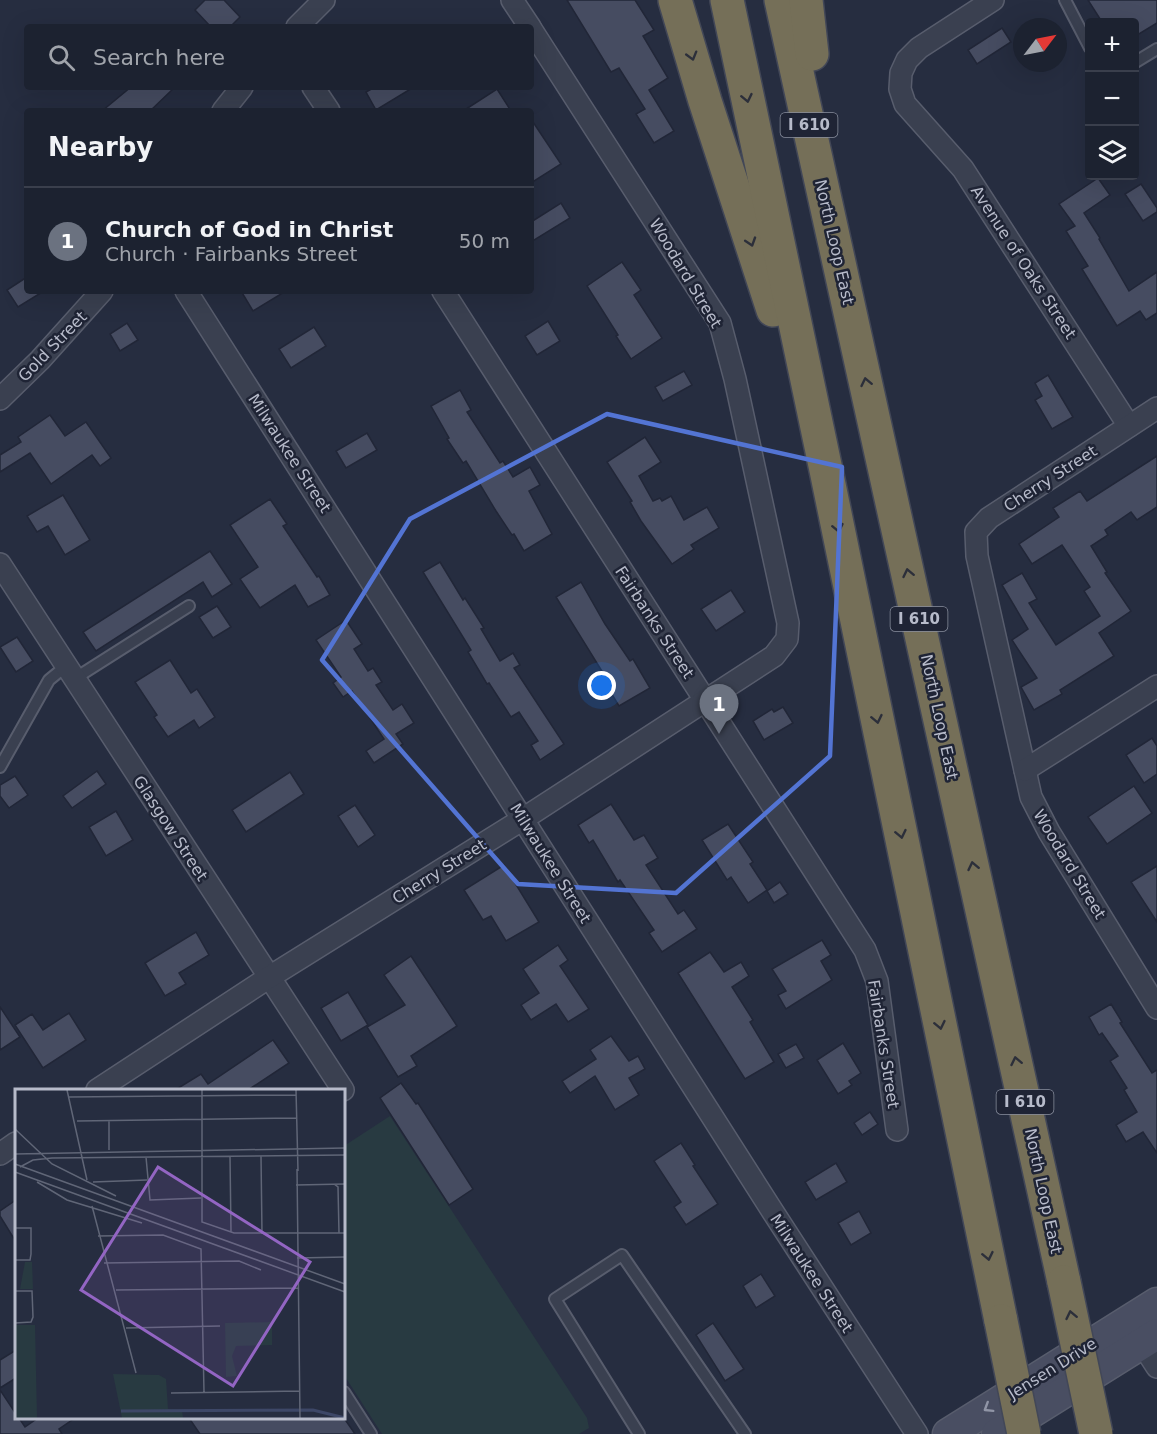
<!DOCTYPE html>
<html lang="en">
<head>
<meta charset="utf-8">
<style>
	:root { --surface:#1c2230; --page:#292f3c; --text:#f1f3f6; --muted:#a0a4ab; --line:#3a3f4c; --accent:#92a7f4 }
	body { margin:0; font-family:"DejaVu Sans",sans-serif; background:var(--page); color:var(--text) }
	.controls { position:absolute; right:18px; top:18px; display:grid; overflow:hidden; border-radius:6px; box-shadow:0 6px 24px #0002 }
	.controls button { width:54px; height:54px; display:grid; place-items:center; padding:0; border:0; border-bottom:2px solid var(--line); background:var(--surface); color:var(--text); font:30px sans-serif }
	.compass { position:absolute; left:1013px; top:18px; width:54px; height:54px; border-radius:50%; background:var(--surface); box-shadow:0 6px 24px #0002; rotate:58deg }
	.you { position:absolute; left:602px; top:686px; width:21px; height:21px; margin:-15px; border:4px solid #fff; border-radius:50%; background:#1a73e8; box-shadow:0 0 0 9px #1a73e833 }
	.badge { display:grid; place-items:center; width:39px; height:39px; border-radius:50%; background:var(--accent); color:#fff; font-size:20px; font-weight:700 }
	.pin { position:absolute; translate:-50% -50px; filter:drop-shadow(0 2px 3px #0008) }
	.pin::after { content:''; position:absolute; top:32px; width:21px; height:18px; background:inherit; clip-path:polygon(0 0,100% 0,50% 100%) }
	.list { margin:0; padding:0; list-style:none }
	h2 { display:flex; justify-content:space-between; align-items:center; height:78px; margin:0; padding:0 24px; font-size:26px }
	h2 small { font-size:20px; font-weight:400; color:var(--muted) }
	.list li { display:grid; grid-template-columns:39px 1fr auto; gap:18px; align-items:center; box-sizing:border-box; height:108px; padding:0 24px; border-top:2px solid var(--line) }
	.list b { display:block; font-size:22px; white-space:nowrap }
	.list p { margin:0; font-size:20px; white-space:nowrap; color:var(--muted) }
	.list em { font-size:20px; font-style:normal; color:var(--muted) }
	.icon { flex:none; width:33px; height:33px; fill:none; stroke:currentColor; stroke-width:2; stroke-linecap:round; stroke-linejoin:round }
	.map { position:relative; flex:none; width:1157px; height:1434px; overflow:hidden }
	.search { position:absolute; background:var(--surface); box-shadow:0 6px 24px #0002; left:24px; top:24px; width:510px; height:66px; display:flex; align-items:center; gap:15px; box-sizing:border-box; padding:0 21px; border-radius:6px; color:var(--muted); font-size:22px }
	.panel { position:absolute; background:var(--surface); box-shadow:0 6px 24px #0002; left:24px; top:108px; width:510px; height:186px; border-radius:6px }
	.map>svg:first-child { display:block }
</style>
</head>
<body>
<div class="map">
<svg width="1157" height="1434" viewBox="0 0 1157 1434">
	<rect width="100%" height="100%" fill="#262d40"/>
	<polygon fill="#283a41" points="390,1116 587,1418 589,1428 579,1434 382,1434 344,1375 344,1146"/>
	<g fill="#464c61" stroke="#212637" stroke-width="1.5">
		<polygon points="205,0 224,0 240,17 230,27 211,27 195,10"/>
		<polygon points="567,0 635,0 654,30 643,36 668,78 649,90 674,131 654,143 636,114 645,109 619,68 611,72"/>
		<polygon points="1088,0 1157,0 1157,23 1134,37 1134,22 1102,22"/>
		<polygon points="1002,28 1011,42 977,64 968,50"/>
		<polygon points="131,87 175,87 150,111 102,111"/>
		<polygon points="375,87 414,87 376,110 366,92"/>
		<polygon points="497,89 511,111 463,111"/>
		<polygon points="531,119 561,164 531,183"/>
		<polygon points="1098,178 1110,195 1084,213 1100,238 1099,239 1129,291 1157,272 1157,313 1146,320 1140,311 1117,326 1082,269 1088,266 1066,231 1075,226 1059,204"/>
		<polygon points="1141,184 1157,208 1157,212 1143,221 1125,194"/>
		<polygon points="561,203 570,218 531,242 531,222"/>
		<polygon points="622,262 641,290 634,295 662,338 631,359 616,336 618,335 587,286"/>
		<polygon points="27,277 27,291 44,291 18,307 7,290"/>
		<polygon points="241,291 286,291 253,311"/>
		<polygon points="548,321 560,341 537,355 525,336"/>
		<polygon points="127,323 138,340 120,351 110,334"/>
		<polygon points="314,327 326,346 291,368 279,349"/>
		<polygon points="684,371 692,385 663,401 655,387"/>
		<polygon points="1048,375 1073,417 1052,429 1035,400 1042,396 1035,383"/>
		<polygon points="460,390 471,410 467,412 500,463 503,461 513,477 530,467 540,485 529,491 552,534 524,551 514,534 512,535 496,511 466,461 463,463 447,439 449,438 431,406"/>
		<polygon points="50,415 65,436 86,422 111,458 100,466 92,455 51,484 30,453 0,472 0,455 21,442 18,437"/>
		<polygon points="367,433 377,450 346,468 336,451"/>
		<polygon points="645,437 661,462 639,476 653,501 660,498 662,501 671,496 684,520 707,507 719,528 691,545 694,549 672,564 641,521 630,502 632,501 607,462"/>
		<polygon points="1157,456 1157,507 1137,520 1131,512 1105,530 1108,535 1091,546 1107,572 1105,573 1131,611 1099,633 1114,656 1060,690 1062,694 1034,710 1021,687 1037,678 1012,640 1028,629 1002,585 1022,573 1037,599 1029,603 1056,645 1100,616 1084,591 1090,587 1062,545 1032,564 1019,544 1059,517 1053,508 1080,491 1087,501"/>
		<polygon points="63,495 90,540 65,555 48,526 37,532 27,516"/>
		<polygon points="270,499 287,524 283,526 317,577 319,576 330,595 308,607 295,585 260,608 240,579 258,567 230,525"/>
		<polygon points="210,551 232,584 212,597 203,582 96,651 83,632"/>
		<polygon points="440,562 463,600 465,598 484,628 481,629 500,661 513,653 520,665 514,668 564,744 540,760 531,745 538,741 519,712 511,717 489,683 487,684 468,652 471,650 423,572"/>
		<polygon points="581,582 605,624 630,661 633,659 650,688 619,706 602,678 605,676 556,597"/>
		<polygon points="731,590 745,612 716,631 701,609"/>
		<polygon points="217,606 231,627 213,638 199,617"/>
		<polygon points="346,620 362,644 354,649 368,671 373,668 382,682 376,685 393,710 402,704 414,723 396,734 403,744 374,763 366,751 384,739 352,691 343,697 333,683 341,677 316,640"/>
		<polygon points="17,637 33,661 16,672 0,647"/>
		<polygon points="170,660 191,693 197,689 215,717 199,728 194,720 168,737 154,717 157,715 135,682"/>
		<polygon points="783,707 793,723 764,740 753,721 772,709 774,712"/>
		<polygon points="1152,738 1157,746 1157,774 1144,783 1126,755"/>
		<polygon points="97,771 106,784 72,808 63,796"/>
		<polygon points="290,772 304,794 246,832 232,810"/>
		<polygon points="15,776 28,795 9,808 0,796 0,785"/>
		<polygon points="1134,786 1152,813 1107,844 1088,817"/>
		<polygon points="611,804 634,840 644,835 658,858 646,865 678,914 684,910 697,929 662,952 649,933 654,930 620,880 618,882 593,840 589,843 578,825"/>
		<polygon points="355,805 375,835 358,847 338,816"/>
		<polygon points="116,811 133,840 106,856 89,827"/>
		<polygon points="728,824 753,862 750,864 767,890 748,903 731,877 727,880 702,840"/>
		<polygon points="504,865 539,922 506,941 491,916 483,920 464,890"/>
		<polygon points="1157,866 1157,922 1131,882"/>
		<polygon points="780,882 788,894 774,903 767,891"/>
		<polygon points="196,932 209,955 179,973 186,984 165,996 145,963"/>
		<polygon points="822,940 831,955 821,961 832,980 786,1009 778,995 786,991 772,969"/>
		<polygon points="558,945 568,960 560,966 589,1009 568,1022 556,1004 531,1020 521,1005 539,993 523,969"/>
		<polygon points="710,952 724,972 741,962 749,976 732,987 753,1020 750,1022 774,1062 745,1079 678,973"/>
		<polygon points="411,956 457,1026 411,1056 417,1066 398,1077 367,1027 405,1005 384,975"/>
		<polygon points="348,992 368,1025 341,1041 321,1008"/>
		<polygon points="1111,1004 1122,1022 1120,1023 1152,1073 1157,1070 1157,1153 1143,1132 1126,1142 1116,1125 1137,1112 1124,1090 1127,1088 1110,1061 1118,1056 1102,1033 1099,1035 1089,1017"/>
		<polygon points="0,1007 20,1037 0,1050"/>
		<polygon points="69,1013 86,1040 43,1068 15,1025 32,1014 43,1030"/>
		<polygon points="611,1036 629,1061 638,1056 645,1069 629,1078 639,1095 615,1110 595,1076 570,1093 562,1081 596,1059 590,1050"/>
		<polygon points="273,1040 289,1063 248,1090 175,1090 201,1074 208,1084"/>
		<polygon points="843,1043 861,1073 849,1081 852,1085 838,1094 817,1060"/>
		<polygon points="796,1044 804,1058 786,1068 778,1054"/>
		<polygon points="401,1083 416,1104 418,1103 473,1189 449,1205 380,1098"/>
		<polygon points="870,1112 878,1124 862,1135 854,1123"/>
		<polygon points="681,1143 695,1165 693,1166 718,1204 686,1225 674,1207 681,1202 654,1161"/>
		<polygon points="836,1163 847,1182 816,1200 805,1182"/>
		<polygon points="16,1200 16,1242 0,1216 0,1211"/>
		<polygon points="859,1211 871,1233 851,1245 838,1223"/>
		<polygon points="761,1274 775,1296 756,1308 743,1286"/>
		<polygon points="713,1323 744,1369 725,1381 696,1335"/>
		<polygon points="16,1350 16,1378 0,1388 0,1360"/>
		<polygon points="0,1390 16,1414 16,1418 19,1418 25,1427 38,1418 75,1418 59,1429 62,1434 0,1434"/>
		<polygon points="189,1418 344,1418 355,1434 200,1434"/>
	</g>
	<g fill="none" stroke-linecap="round" stroke-linejoin="round">
		<defs>
			<g id="service">
				<polyline points="1065,0 1090,48"/>
				<polyline points="1134,63 1157,49"/>
				<polyline points="74,679 189,606"/>
				<polyline points="0,767 49,680 66,666"/>
				<polyline points="344,1392 371,1434"/>
				<polyline points="639,1434 555,1299 622,1255 745,1434"/>
			</g>
			<g id="minor">
				<polyline points="512,0 530,27"/>
				<polyline points="993,0 919,48 907,60 901,73 900,89 905,104 963,169 1129,426"/>
				<polyline points="297,27 324,0"/>
				<polyline points="313,87 329,111"/>
				<polyline points="223,111 242,87"/>
				<polyline points="186,291 773,1212 917,1434"/>
				<polyline points="443,291 865,950 877,981 897,1130"/>
				<polyline points="0,399 40,360 102,291"/>
				<polyline points="1157,408 989,518 976,532 977,556 1031,797 1049,832 1157,1008"/>
				<polyline points="0,564 343,1090"/>
				<polyline points="1025,770 1157,686"/>
				<polyline points="97,1090 268,978 523,819 774,656 787,639 788,623 735,379 720,323 531,29"/>
				<polyline points="0,1154 16,1143"/>
				<polyline points="1135,1333 1157,1367"/>
			</g>
			<g id="secondary">
				<polyline points="948,1434 1157,1303"/>
				<polyline points="997,1434 1157,1334"/>
			</g>
			<g id="motorway">
				<polyline points="675,0 705,101 773,310"/>
				<polyline points="727,0 826,470 1001,1321"/>
				<polyline points="781,0 1064,1282"/>
				<polyline points="806,0 812,54"/>
			</g>
		</defs>
		<use href="#service" stroke="#585d6d" stroke-width="14"/>
		<use href="#minor" stroke="#585d6d" stroke-width="24"/>
		<use href="#secondary" stroke="#585d6d" stroke-width="33"/>
		<use href="#motorway" stroke="#424757" stroke-width="36"/>
		<use href="#service" stroke="#3a4050" stroke-width="10"/>
		<use href="#minor" stroke="#3a4050" stroke-width="21"/>
		<use href="#secondary" stroke="#494e62" stroke-width="30"/>
		<use href="#motorway" stroke="#756f58" stroke-width="33"/>
		<defs>
			<g id="motorway-bridge">
				<polyline points="1064,1282 1096,1434"/>
				<polyline points="1001,1321 1024,1434"/>
			</g>
		</defs>
		<use href="#motorway-bridge" stroke="#424757" stroke-width="36" stroke-linecap="butt"/>
		<use href="#motorway-bridge" stroke="#756f58" stroke-width="33"/>
	</g>
	<defs><path id="oneway-chevron" d="M-2-3.5L2.5 0L-2 3.5" fill="none" stroke-width="1.6" stroke-linecap="round" stroke-linejoin="round" transform="scale(1.5)"/></defs>
	<g stroke="#2c2f3a">
		<use href="#oneway-chevron" transform="translate(692 56) rotate(74)"/>
		<use href="#oneway-chevron" transform="translate(747 98) rotate(78)"/>
		<use href="#oneway-chevron" transform="translate(751 242) rotate(72)"/>
		<use href="#oneway-chevron" transform="translate(866 382) rotate(-102)"/>
		<use href="#oneway-chevron" transform="translate(838 528) rotate(78)"/>
		<use href="#oneway-chevron" transform="translate(908 573) rotate(-102)"/>
		<use href="#oneway-chevron" transform="translate(877 719) rotate(78)"/>
		<use href="#oneway-chevron" transform="translate(901 834) rotate(78)"/>
		<use href="#oneway-chevron" transform="translate(973 866) rotate(-102)"/>
		<use href="#oneway-chevron" transform="translate(940 1025) rotate(78)"/>
		<use href="#oneway-chevron" transform="translate(1016 1061) rotate(-102)"/>
		<use href="#oneway-chevron" transform="translate(988 1256) rotate(78)"/>
		<use href="#oneway-chevron" transform="translate(1071 1315) rotate(-102)"/>
	</g>
	<use stroke="#9095a6" href="#oneway-chevron" transform="translate(988 1408) rotate(148)"/>
	<path fill="none" stroke="#5374d3" stroke-width="4.5" stroke-linejoin="round" d="M607,414L842,467L830,756L676,893L518,884L322,660L410,519Z"/>
	<g text-anchor="middle" stroke-width="5" stroke-linejoin="round" paint-order="stroke">
		<g fill="#1f2435" stroke="#898e9d" stroke-width="1.5">
			<rect x="780.5" y="113" width="57" height="24" rx="4.5"/>
			<rect x="890.5" y="607" width="57" height="24" rx="4.5"/>
			<rect x="996.5" y="1090" width="57" height="24" rx="4.5"/>
		</g>
		<g font-size="15" font-weight="bold" fill="#b7bbca">
			<text x="809" y="130">I 610</text>
			<text x="919" y="624">I 610</text>
			<text x="1025" y="1107">I 610</text>
		</g>
		<g font-size="16" fill="#b7bbca" stroke="#1f2435">
			<text transform="translate(835 242) rotate(77)" y="6">North Loop East</text>
			<text transform="translate(1024 262) rotate(57)" y="6">Avenue of Oaks Street</text>
			<text transform="translate(686 273) rotate(59)" y="6">Woodard Street</text>
			<text transform="translate(52 346) rotate(-46)" y="6">Gold Street</text>
			<text transform="translate(290 453) rotate(57)" y="6">Milwaukee Street</text>
			<text transform="translate(1050 478) rotate(-33)" y="6">Cherry Street</text>
			<text transform="translate(655 622) rotate(57)" y="6">Fairbanks Street</text>
			<text transform="translate(940 717) rotate(78)" y="6">North Loop East</text>
			<text transform="translate(171 828) rotate(57)" y="6">Glasgow Street</text>
			<text transform="translate(551 863) rotate(58)" y="6">Milwaukee Street</text>
			<text transform="translate(1070 864) rotate(59)" y="6">Woodard Street</text>
			<text transform="translate(439 871) rotate(-32)" y="6">Cherry Street</text>
			<text transform="translate(884 1044) rotate(81)" y="6">Fairbanks Street</text>
			<text transform="translate(1044 1191) rotate(78)" y="6">North Loop East</text>
			<text transform="translate(812 1273) rotate(57)" y="6">Milwaukee Street</text>
			<text transform="translate(1052 1368) rotate(-32)" y="6">Jensen Drive</text>
		</g>
	</g>
	<g transform="translate(15 1089)">
		<rect width="330" height="330" fill="#262d40"/>
		<path d="M10,173H17L18,200H5ZM257,233V256L221,257L217,267L222,287L211,288L210,234ZM0,236H20L22,329H0ZM98,285L144,286L151,290L153,320L167,321L168,329H107Z" fill="#283a41"/>
		<path fill="none" stroke="#3d4767" stroke-width="3" d="M106,322L298,321L330,329"/>
		<path fill="none" stroke="#606677" stroke-width="1.5" d="M52,1L72,91M187,1V133L219,144H330M281,1L283,82M54,8L281,6M94,31V61M62,32L282,29M0,40L37,75L101,107M0,65L330,59M215,67L216,143M246,67L247,145M131,68L135,111L186,109M0,75L330,195M5,78L18,71L37,69L330,66M282,80L285,329M0,83L330,203M22,93L52,111L127,134M78,93L132,91M319,95L323,98L324,144M281,96L330,95M77,117L121,284M0,139H16V165L15,171H0M83,147L148,146L186,160L189,303M282,169L330,168M89,174L224,172L246,181M101,201L283,199M0,202H17L18,228L16,233L0,234M111,239L205,237M156,304L285,302"/>
		<path fill="#9365c3" fill-opacity="0.15" stroke="#9365c3" stroke-width="3" d="M143,78L295,173L218,297L66,201Z"/>
		<rect width="330" height="330" fill="none" stroke="#b7bbca" stroke-width="3"/>
	</g>
</svg>
<div class="controls">
<button>+</button>
<button>−</button>
<button><svg class="icon" aria-label="layers" viewBox="0 0 24 24"><path d="M12 4l9 5-9 5-9-5zM3 14l9 5 9-5"/></svg></button>
</div>
<svg class="compass" viewBox="-18 -18 36 36"><path d="M0-13l5 13h-10z" fill="#e53935"/><path d="M0 13l5-13h-10z" fill="#a0a4ab"/></svg>
<div class="you"></div>
<div class="pin badge" style="left:719px;top:734px;background:#6b7280">1</div>
<div class="search"><svg class="icon" aria-label="search" viewBox="0 0 24 24"><circle cx="10" cy="10" r="6"/><path d="M15 15l6 6"/></svg>Search here</div>
<section class="panel">
<h2>Nearby<small></small></h2>
<ul class="list">
<li><span class="badge" style="background:#6b7280">1</span><div><b>Church of God in Christ</b><p>Church · Fairbanks Street</p></div><em>50 m</em></li>
</ul>
</section>
</div>
</body>
</html>
